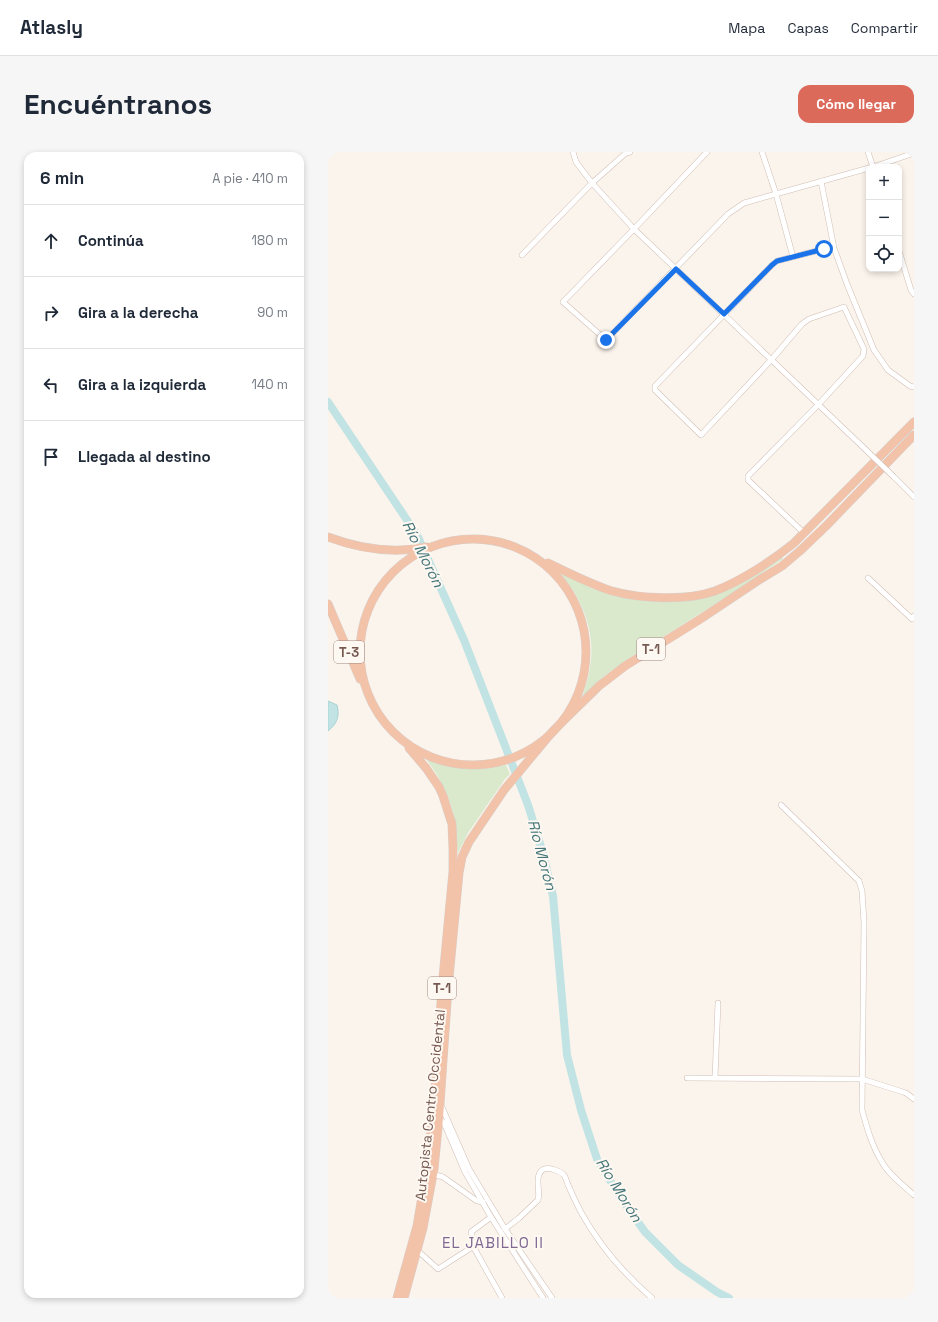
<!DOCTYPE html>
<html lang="es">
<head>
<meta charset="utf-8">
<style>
	:root { --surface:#fff; --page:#f6f6f7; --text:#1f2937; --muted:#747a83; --line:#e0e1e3; --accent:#db6a5b }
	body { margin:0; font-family:"Space Grotesk",sans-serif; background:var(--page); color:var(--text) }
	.controls { position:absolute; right:12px; top:12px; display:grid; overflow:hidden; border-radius:8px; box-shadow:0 2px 6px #0003 }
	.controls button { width:36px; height:36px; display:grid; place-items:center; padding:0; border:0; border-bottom:1px solid var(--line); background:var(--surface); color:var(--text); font:20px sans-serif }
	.stop { position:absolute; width:12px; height:12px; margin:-9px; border:3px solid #1a73e8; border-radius:50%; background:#fff }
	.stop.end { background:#1a73e8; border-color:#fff; box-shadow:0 1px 4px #0008 }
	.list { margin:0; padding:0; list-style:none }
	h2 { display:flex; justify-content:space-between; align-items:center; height:52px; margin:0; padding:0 16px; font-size:17px }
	h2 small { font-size:13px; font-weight:400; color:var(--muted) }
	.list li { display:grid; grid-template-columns:26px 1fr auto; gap:12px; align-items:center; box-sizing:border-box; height:72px; padding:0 16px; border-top:1px solid var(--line) }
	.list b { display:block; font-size:15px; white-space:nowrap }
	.list em { font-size:13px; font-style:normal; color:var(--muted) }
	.icon { flex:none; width:22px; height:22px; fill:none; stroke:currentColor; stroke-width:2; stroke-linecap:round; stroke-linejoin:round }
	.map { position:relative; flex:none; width:586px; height:1146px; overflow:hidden; border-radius:12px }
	header { display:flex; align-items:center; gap:24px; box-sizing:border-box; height:56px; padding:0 20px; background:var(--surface); border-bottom:1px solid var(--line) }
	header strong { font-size:19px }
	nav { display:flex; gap:22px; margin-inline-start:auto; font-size:14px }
	.intro { display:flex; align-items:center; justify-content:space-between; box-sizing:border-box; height:96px; padding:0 24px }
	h1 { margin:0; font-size:28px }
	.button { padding:10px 18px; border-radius:12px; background:var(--accent); color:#fff; font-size:14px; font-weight:700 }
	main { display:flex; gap:24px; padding:0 24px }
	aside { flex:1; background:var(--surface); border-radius:12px; box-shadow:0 2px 6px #0003 }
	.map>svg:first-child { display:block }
</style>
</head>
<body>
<header>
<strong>Atlasly</strong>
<nav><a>Mapa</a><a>Capas</a><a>Compartir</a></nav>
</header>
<div class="intro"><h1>Encuéntranos</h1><a class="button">Cómo llegar</a></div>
<main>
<aside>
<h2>6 min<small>A pie · 410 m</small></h2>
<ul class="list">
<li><svg class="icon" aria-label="ahead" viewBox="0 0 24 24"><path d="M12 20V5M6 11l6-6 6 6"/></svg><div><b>Continúa</b></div><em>180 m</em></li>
<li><svg class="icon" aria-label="right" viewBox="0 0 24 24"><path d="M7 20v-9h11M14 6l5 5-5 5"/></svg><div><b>Gira a la derecha</b></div><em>90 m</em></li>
<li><svg class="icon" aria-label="left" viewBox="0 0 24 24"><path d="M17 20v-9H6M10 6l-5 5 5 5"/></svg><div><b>Gira a la izquierda</b></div><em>140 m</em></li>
<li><svg class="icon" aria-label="arrive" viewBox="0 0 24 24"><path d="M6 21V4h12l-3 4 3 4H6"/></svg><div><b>Llegada al destino</b></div></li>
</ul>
</aside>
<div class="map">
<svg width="586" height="1146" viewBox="0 0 586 1146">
	<rect width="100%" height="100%" fill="#fbf4ec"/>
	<g fill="#dae9cb">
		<path d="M454,405L455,407L392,449L300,507L275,525L254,545C257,535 261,525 262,515C267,488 259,461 245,438C241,432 235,427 230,421L232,420L263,436L286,444L306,447L378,444Z"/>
		<path d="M98,607L115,613L138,617L178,613L182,622L177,627L140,681L130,701C128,688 128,673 125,660C120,642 110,622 98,607Z"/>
	</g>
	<path fill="#c1e3e4" stroke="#a8d3d5" d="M0,549L9,553C12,564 9,572 0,579Z"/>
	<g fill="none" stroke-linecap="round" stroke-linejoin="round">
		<polyline stroke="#c1e3e4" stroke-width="8" points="0,250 89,383 136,488 200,653 214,698 225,744 239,903 253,958 269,1007 291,1043 317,1080 350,1113 389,1140 401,1146"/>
		<defs>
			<g id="minor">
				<polyline points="245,0 248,10 264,31 306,77 536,296"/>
				<polyline points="379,0 306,77 235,150 278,188 400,62 416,51 541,16"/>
				<polyline points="434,0 448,42 465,105"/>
				<polyline points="540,0 545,15"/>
				<polyline points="545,15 586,1"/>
				<polyline points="493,29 506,96 519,132 546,198 560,218 582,234 586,235"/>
				<polyline points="571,99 583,138 586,142"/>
				<polyline points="194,103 264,31 298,1 302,0"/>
				<polyline points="566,325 586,345"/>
				<polyline points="476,381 420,328 420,324 490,253 535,204 536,197 516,155 481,167 474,172 444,207 373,283 327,238 327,234 444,113 449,109 496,97"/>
				<polyline points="540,426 584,467 586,464"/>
				<path d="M453,653L531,729L534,739L536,771L534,958C539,976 544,994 554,1010C561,1023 575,1033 586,1043"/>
				<polyline points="359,926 534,927 572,939 578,941 586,947"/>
				<polyline points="387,926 390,851"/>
				<polyline points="113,953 141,1017 177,1077 224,1146"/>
				<polyline points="111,966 116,971 137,1020 163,1065 215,1146"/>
				<polyline points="103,1022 115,1025 149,1049 155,1050"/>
				<polyline points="163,1065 143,1080 146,1096 174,1146"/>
				<path d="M177,1077L191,1066L210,1048C213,1040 205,1022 216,1017C221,1015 232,1019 236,1023C238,1026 239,1031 241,1035C245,1044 249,1053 254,1062C272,1094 296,1122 324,1146"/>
				<polyline points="89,1098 110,1117 146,1094"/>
			</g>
			<g id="trunk">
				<path d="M0,385C32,397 65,402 99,395"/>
				<circle cx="145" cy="500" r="113"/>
				<path d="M220,411C241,421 262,432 284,439C313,447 359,449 387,439C413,429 444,409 466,391L586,270"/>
				<polyline points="0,452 32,527"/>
				<polyline points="69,1146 89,1074 99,1016 106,953 114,836 125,720 125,696 124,672 115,644 111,635 98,616 81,596"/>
				<polyline points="76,1146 95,1076 106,1017 111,966 120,836 131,721 134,705 141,690 176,638 225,579 271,534 297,514 374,466 431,428 454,414 473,398 499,373 586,283"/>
			</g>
		</defs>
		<use href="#minor" stroke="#d0bdb4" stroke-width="6"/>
		<use href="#trunk" stroke="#d9d1ce" stroke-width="9"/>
		<use href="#minor" stroke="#fff" stroke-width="5"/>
		<use href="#trunk" stroke="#f2c2a9" stroke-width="8"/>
		<defs>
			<polyline id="minor-bridge" points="536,296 566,325"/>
		</defs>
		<use href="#minor-bridge" stroke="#d0bdb4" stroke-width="6" stroke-linecap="butt"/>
		<use href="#minor-bridge" stroke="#fff" stroke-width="5"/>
	</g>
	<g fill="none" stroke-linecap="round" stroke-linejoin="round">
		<polyline stroke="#1a73e8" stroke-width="5" points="278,188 348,117 396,162 444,113 449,109 496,97"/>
	</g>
	<g text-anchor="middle" stroke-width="4" stroke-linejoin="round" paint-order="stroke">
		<g fill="#fef8f2" stroke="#9f8981" stroke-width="1">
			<rect x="309" y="486" width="28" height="22" rx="3"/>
			<rect x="6" y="489" width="30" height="22" rx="3"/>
			<rect x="100" y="825" width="28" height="22" rx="3"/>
		</g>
		<g font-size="13" font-weight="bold" fill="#765950">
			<text x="323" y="502">T-1</text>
			<text x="21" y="505">T-3</text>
			<text x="114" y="841">T-1</text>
		</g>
		<g font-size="14" fill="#765950" stroke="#fef8f2">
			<text transform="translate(102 953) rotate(-84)" y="5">Autopista Centro Occidental</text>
		</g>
		<g font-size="15" font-style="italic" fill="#447679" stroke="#fef8f2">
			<text transform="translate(95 402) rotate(63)" y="5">Río Morón</text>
			<text transform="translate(214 703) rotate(75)" y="5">Río Morón</text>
			<text transform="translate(291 1038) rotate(58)" y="5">Río Morón</text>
		</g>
		<g font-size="15" letter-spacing="1" fill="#7f6891" stroke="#fef8f2">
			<text x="165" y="1096">EL JABILLO II</text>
		</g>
	</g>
</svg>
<div class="controls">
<button>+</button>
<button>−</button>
<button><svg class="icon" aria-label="locate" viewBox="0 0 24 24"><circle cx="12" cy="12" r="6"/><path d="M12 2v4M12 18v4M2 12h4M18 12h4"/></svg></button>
</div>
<div class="stop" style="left:496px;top:97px"></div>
<div class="stop end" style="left:278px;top:188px"></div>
</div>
</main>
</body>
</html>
